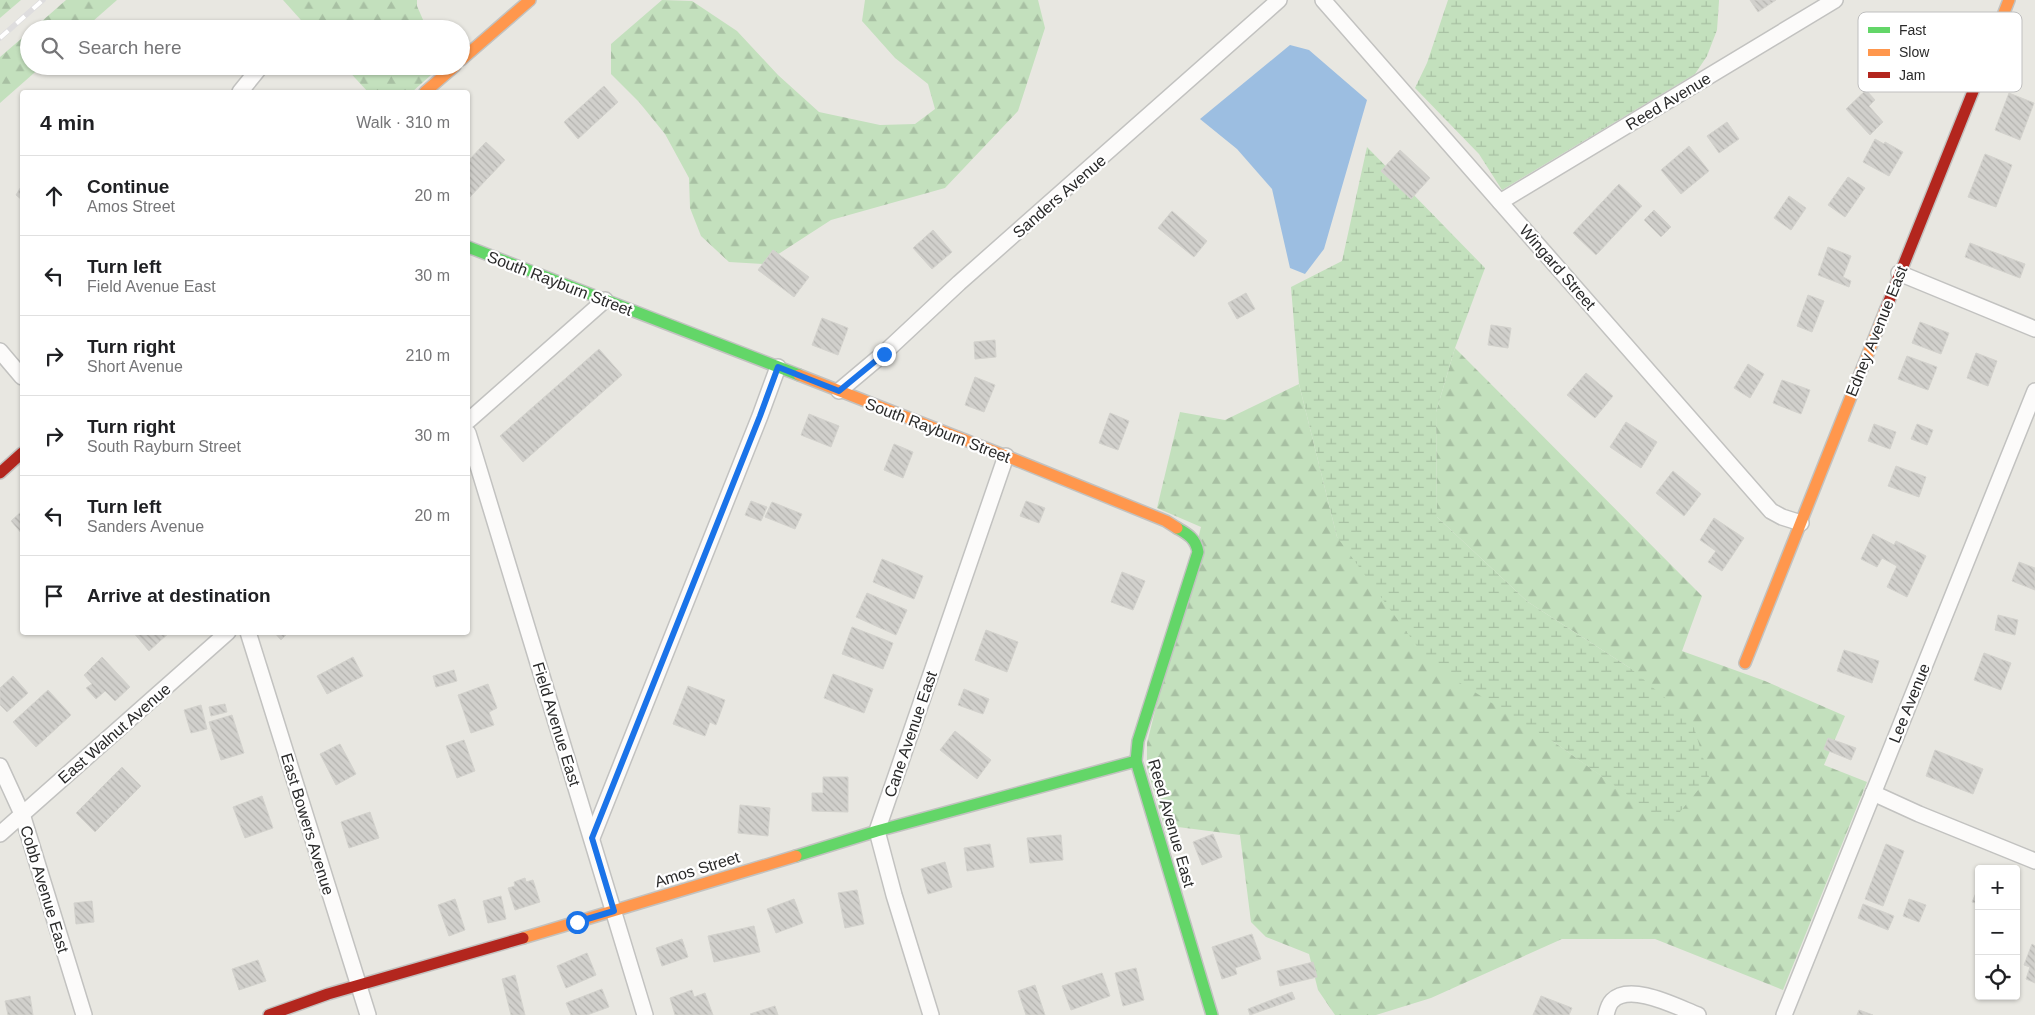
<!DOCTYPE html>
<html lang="en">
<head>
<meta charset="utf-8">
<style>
	:root { --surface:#fff; --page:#f2f2f2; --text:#202124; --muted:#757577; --line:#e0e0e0 }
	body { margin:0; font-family:Arial,sans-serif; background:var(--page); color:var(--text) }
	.controls { position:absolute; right:15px; bottom:15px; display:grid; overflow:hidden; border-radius:5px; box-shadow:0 1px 4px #0004 }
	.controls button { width:45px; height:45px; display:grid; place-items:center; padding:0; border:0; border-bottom:1px solid var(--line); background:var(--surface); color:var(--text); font:25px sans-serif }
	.stop { position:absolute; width:15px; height:15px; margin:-11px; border:4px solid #1a73e8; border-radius:50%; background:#fff }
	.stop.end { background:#1a73e8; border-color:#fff; box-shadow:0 1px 5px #0008 }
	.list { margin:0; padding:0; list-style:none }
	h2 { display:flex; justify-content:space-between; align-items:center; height:65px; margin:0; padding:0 20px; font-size:21px }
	h2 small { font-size:16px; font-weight:400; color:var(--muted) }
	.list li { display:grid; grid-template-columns:32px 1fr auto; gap:15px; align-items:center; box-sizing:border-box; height:80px; padding:0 20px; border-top:1px solid var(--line) }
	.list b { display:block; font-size:19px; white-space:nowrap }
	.list p { margin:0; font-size:16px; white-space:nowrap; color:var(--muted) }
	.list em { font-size:16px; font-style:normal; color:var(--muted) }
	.icon { flex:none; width:28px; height:28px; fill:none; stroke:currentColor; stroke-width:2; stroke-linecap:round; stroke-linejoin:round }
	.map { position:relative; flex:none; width:2035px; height:1015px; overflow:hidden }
	.search { position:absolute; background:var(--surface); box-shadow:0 1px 4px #0004; left:20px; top:20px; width:450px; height:55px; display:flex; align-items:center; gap:12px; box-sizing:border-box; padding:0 18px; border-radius:28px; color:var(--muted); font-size:19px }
	.panel { position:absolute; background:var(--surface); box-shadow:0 1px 4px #0004; left:20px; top:90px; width:450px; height:545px; border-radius:5px }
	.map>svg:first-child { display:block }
</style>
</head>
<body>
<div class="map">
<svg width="2035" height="1015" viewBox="0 0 2035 1015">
	<defs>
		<pattern id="forest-firs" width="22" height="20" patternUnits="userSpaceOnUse" patternTransform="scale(1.25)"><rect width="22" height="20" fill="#c3e0bd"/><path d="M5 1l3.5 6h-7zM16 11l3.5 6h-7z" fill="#a8c0a3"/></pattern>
		<pattern id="wetland-marsh" width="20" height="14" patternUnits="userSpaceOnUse" patternTransform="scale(1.25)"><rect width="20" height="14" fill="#c3e0bd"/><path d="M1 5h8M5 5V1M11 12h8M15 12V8" fill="none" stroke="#a8c0a3"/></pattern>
		<pattern id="building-back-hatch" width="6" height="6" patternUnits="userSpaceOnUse" patternTransform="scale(1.25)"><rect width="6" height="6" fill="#d1d0cc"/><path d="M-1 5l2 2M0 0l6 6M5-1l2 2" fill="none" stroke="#b4b3af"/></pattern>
	</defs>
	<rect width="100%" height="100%" fill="#e8e7e1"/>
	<g fill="url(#forest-firs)">
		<polygon points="0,0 21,0 0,18"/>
		<polygon points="66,0 117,0 84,29 33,29"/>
		<polygon points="283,0 417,0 417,6 427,29 309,29"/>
		<polygon points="662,0 692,1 737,31 778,75 819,112 880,125 915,124 935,109 928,84 895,58 862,21 865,0 1038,0 1045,28 1018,111 945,188 831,220 763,264 729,262 701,236 690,208 689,178 665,134 639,102 611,74 611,44"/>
		<polygon points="29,32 29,66 42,66 0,103 0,57"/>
		<polygon points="344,66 441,66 412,92 368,92"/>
		<polygon points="1455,348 1702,596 1682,651 1765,681 1845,716 1824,765 1867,782 1783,990 1655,939 1562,939 1431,998 1376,1015 1335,1015 1318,990 1309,954 1266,937 1251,922 1240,835 1178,827 1166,833 1147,767 1147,743 1201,527 1157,508 1180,412 1225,420 1299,384 1337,537 1554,742 1669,824 1630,668 1528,602 1437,517 1436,412"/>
	</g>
	<g fill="url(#wetland-marsh)">
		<polygon points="1448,0 1719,0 1719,1 1717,30 1707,56 1695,74 1502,190 1479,154 1415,88 1427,63"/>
		<polygon points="1367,147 1485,268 1455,348 1436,412 1437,517 1528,602 1630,668 1692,721 1709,777 1669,825 1554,742 1430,664 1337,537 1299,384 1291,287 1342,261"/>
	</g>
	<polygon fill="#9cbee1" points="1290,45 1309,50 1367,100 1324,249 1305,274 1290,268 1272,189 1237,149 1200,119"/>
	<g fill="url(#building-back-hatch)" stroke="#d3d2cd">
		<polygon points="1750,0 1776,0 1758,12"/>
		<polygon points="604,86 618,102 578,139 564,122"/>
		<polygon points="1866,90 1875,100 1869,106 1883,122 1870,135 1846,109"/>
		<polygon points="2009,93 2034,103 2020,140 1995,130"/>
		<polygon points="1727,122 1739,139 1719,153 1707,136"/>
		<polygon points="1875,139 1884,144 1885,142 1903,152 1889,176 1863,162"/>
		<polygon points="486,142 505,160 468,199 468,161"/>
		<polygon points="1689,146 1709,171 1681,194 1661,170"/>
		<polygon points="1400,150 1430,178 1411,199 1381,171"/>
		<polygon points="1985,154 2012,165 1996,207 1968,197"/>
		<polygon points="1848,177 1865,188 1845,217 1828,205"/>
		<polygon points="1619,184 1642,206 1596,255 1573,233"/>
		<polygon points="22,185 22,200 16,195"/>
		<polygon points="1789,196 1806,208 1791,230 1774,218"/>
		<polygon points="1654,210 1671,227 1661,237 1644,220"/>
		<polygon points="1172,211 1207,241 1194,257 1158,228"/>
		<polygon points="933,230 952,252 932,269 913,248"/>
		<polygon points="1970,243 2025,264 2020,278 1965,257"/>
		<polygon points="1828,247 1851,256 1843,277 1851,281 1849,287 1818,275"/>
		<polygon points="773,250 809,277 794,297 758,270"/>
		<polygon points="1246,293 1255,309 1237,319 1228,303"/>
		<polygon points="1808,295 1824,301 1812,332 1797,326"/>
		<polygon points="822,318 848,328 838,355 812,345"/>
		<polygon points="1920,322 1949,333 1941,354 1912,343"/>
		<polygon points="1491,325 1511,328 1508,348 1488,345"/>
		<polygon points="995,340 996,357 975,359 974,342"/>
		<polygon points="599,349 622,375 523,462 500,436"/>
		<polygon points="1976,353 1997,361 1988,386 1967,378"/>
		<polygon points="1907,356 1937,367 1928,390 1898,379"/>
		<polygon points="1748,364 1764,374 1750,398 1734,388"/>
		<polygon points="1586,373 1613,396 1595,418 1567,395"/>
		<polygon points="975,377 995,385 984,412 965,405"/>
		<polygon points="1782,380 1810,390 1801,414 1773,403"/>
		<polygon points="1110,413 1129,421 1118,450 1099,443"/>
		<polygon points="809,414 839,426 831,447 801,435"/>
		<polygon points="1626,422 1657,442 1641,468 1610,447"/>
		<polygon points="1874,424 1896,432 1890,449 1868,441"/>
		<polygon points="1917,424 1933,430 1927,445 1911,439"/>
		<polygon points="894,444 913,452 903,478 884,470"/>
		<polygon points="1896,466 1926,477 1919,497 1888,486"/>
		<polygon points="1673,471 1701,494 1684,516 1656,493"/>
		<polygon points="751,501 767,507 761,521 745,515"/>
		<polygon points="1026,501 1045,508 1039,523 1020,516"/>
		<polygon points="772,502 802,514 795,529 765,517"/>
		<polygon points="22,511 22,534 11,521"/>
		<polygon points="1714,518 1744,538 1722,571 1708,562 1716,551 1700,540"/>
		<polygon points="1873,534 1894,545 1896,541 1926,556 1907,597 1887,587 1897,566 1882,558 1877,567 1861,559"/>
		<polygon points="882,559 923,576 914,599 873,582"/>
		<polygon points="2019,562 2035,568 2035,590 2012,581"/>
		<polygon points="1122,572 1145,581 1133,610 1111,602"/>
		<polygon points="867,593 907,610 896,635 856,617"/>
		<polygon points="1998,615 2018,620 2015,635 1995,630"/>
		<polygon points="852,627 893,643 883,669 842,654"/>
		<polygon points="986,630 1018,642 1007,672 975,660"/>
		<polygon points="133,632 170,632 149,651"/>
		<polygon points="274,632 289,632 281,640"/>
		<polygon points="1844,650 1879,661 1872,683 1837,671"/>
		<polygon points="1984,653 2011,663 2001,690 1974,680"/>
		<polygon points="102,657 130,687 115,701 105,691 96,699 86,688 92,684 84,675"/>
		<polygon points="353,657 363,676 327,694 317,676"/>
		<polygon points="454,670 457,681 436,687 433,676"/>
		<polygon points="833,674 873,689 864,713 824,698"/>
		<polygon points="13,676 28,693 7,712 0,705 0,688"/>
		<polygon points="488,684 497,708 489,712 494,725 471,733 458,695"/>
		<polygon points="688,686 725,700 716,725 710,722 705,736 673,724"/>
		<polygon points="964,689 989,699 983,714 958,705"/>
		<polygon points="48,690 71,715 36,747 13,722"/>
		<polygon points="225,704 227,712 211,716 209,707"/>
		<polygon points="201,705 207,729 191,733 184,710"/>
		<polygon points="232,715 244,753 221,760 209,722"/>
		<polygon points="955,731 991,760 977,779 940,750"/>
		<polygon points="1828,738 1856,748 1851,760 1824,749"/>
		<polygon points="464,740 475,771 457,778 446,746"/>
		<polygon points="340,744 356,774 336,785 320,754"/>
		<polygon points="1935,750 1983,769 1973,794 1926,776"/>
		<polygon points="122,767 141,786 95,832 76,813"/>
		<polygon points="823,777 848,777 848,812 812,811 812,793 823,793"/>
		<polygon points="262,796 273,828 245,838 233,807"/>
		<polygon points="740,805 770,808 768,836 738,833"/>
		<polygon points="370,812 379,838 349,848 341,822"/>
		<polygon points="1213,834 1222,857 1202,865 1193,842"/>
		<polygon points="1061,835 1063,860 1030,863 1027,838"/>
		<polygon points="990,844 994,867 967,871 964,848"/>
		<polygon points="1886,844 1904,851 1883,906 1865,899"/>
		<polygon points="945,862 952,887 928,894 921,869"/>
		<polygon points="525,878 526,882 533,880 540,902 515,910 508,888 515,886 514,882"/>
		<polygon points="1979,886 1979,904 1972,902"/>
		<polygon points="857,890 864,924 845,928 838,893"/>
		<polygon points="501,896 506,919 488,923 483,901"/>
		<polygon points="455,899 465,930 449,936 438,905"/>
		<polygon points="794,899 803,923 776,933 767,909"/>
		<polygon points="1909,899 1926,905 1919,922 1903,916"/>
		<polygon points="92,901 94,922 76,924 74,903"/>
		<polygon points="1863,904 1894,916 1888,930 1858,918"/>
		<polygon points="754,926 760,952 714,962 708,936"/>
		<polygon points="1252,934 1261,959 1235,968 1237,974 1222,979 1212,947"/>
		<polygon points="682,939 688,957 662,966 656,948"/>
		<polygon points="2032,944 2035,946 2035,983 2026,979 2030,967 2024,965"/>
		<polygon points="587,953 596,975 566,988 557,966"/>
		<polygon points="258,960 266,981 239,990 232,969"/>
		<polygon points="1313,962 1317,977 1280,986 1277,971"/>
		<polygon points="1136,968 1144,1000 1123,1006 1115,973"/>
		<polygon points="1102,973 1110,996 1071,1010 1062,986"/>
		<polygon points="515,975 525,1015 511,1015 502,979"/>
		<polygon points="1035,985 1045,1015 1026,1015 1018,991"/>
		<polygon points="602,989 609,1007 587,1015 571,1015 566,1003"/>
		<polygon points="692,990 694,997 705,993 713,1015 675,1015 670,998"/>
		<polygon points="1292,992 1295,999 1250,1015 1248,1009"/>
		<polygon points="30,996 33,1015 8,1015 5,1001"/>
		<polygon points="1541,996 1572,1008 1569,1015 1533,1015"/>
		<polygon points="775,1006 778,1015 751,1015 750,1014"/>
		<polygon points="1859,1010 1873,1015 1857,1015"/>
	</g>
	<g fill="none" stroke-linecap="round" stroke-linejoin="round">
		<defs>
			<g id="street">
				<polyline points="1323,0 1771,511 1782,517 1801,523"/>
				<polyline points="240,92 261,66"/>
				<polyline points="1500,202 1835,0"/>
				<polyline points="1899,273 2035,329"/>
				<polyline points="0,351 22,377"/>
				<polyline points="839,391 883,354 959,283 1279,0"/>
				<polyline points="468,421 605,300"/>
				<polyline points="468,433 645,1015"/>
				<polyline points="248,632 368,1015"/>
				<polyline points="0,766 22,814 84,1015"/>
				<polyline points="1873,793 1919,814 2035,861"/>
				<polyline points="0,834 228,632"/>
				<polyline points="592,838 760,416 778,367"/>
				<polyline points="931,1015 894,895 877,831 1006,456"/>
				<path d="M1606,1015C1607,1011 1609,1004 1612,1001C1630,982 1677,1007 1698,1015"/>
				<polyline points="1784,1015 2035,391"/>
			</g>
			<g id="fast">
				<polyline points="468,247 799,375"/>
				<path d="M1177,528C1188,534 1196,539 1198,552L1138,741L1136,761L1212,1015"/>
				<polyline points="796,856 877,831 1136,761"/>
			</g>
			<g id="slow">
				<polyline points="461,60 530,0"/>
				<polyline points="1976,84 2009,0"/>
				<polyline points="425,92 455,66"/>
				<polyline points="799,375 1006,456 1166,521 1177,528"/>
				<polyline points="1745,663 1885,311"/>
				<polyline points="523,938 796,856"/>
			</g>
			<g id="jam">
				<polyline points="1885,311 1976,84"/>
				<polyline points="0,473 22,453"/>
				<polyline points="269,1015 328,994 523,938"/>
			</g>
		</defs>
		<use href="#street" stroke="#c2c2c0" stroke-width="18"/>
		<use href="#fast" stroke="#c2c2c0" stroke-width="14"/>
		<use href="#slow" stroke="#c2c2c0" stroke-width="14"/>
		<use href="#jam" stroke="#c2c2c0" stroke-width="14"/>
		<use href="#street" stroke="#fcfbfa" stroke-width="15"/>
		<use href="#fast" stroke="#63d668" stroke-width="11"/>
		<use href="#slow" stroke="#ff974d" stroke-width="11"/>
		<use href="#jam" stroke="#b3261e" stroke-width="11"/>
		<defs>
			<polyline id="rail" points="0,38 43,0"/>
		</defs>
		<use href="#rail" stroke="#deddde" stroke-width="5.5"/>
		<use href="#rail" stroke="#fff" stroke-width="4" stroke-dasharray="11" stroke-linecap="butt"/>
	</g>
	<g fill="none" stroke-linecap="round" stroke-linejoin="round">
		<polyline stroke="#1a73e8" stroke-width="6" points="577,922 614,911 592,838 760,416 778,367 839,391 884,354"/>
	</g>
	<g text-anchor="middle" stroke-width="4.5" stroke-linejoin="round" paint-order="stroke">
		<g font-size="16" fill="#2a2a2a" stroke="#fff">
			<text transform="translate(1668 101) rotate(-31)" y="6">Reed Avenue</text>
			<text transform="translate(1059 196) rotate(-41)" y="6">Sanders Avenue</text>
			<text transform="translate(1558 267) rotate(49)" y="6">Wingard Street</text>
			<text transform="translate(560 283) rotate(21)" y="6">South Rayburn Street</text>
			<text transform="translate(1876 331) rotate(-68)" y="6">Edney Avenue East</text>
			<text transform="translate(938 430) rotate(21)" y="6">South Rayburn Street</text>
			<text transform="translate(1909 703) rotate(-68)" y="6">Lee Avenue</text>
			<text transform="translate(557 724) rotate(73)" y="6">Field Avenue East</text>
			<text transform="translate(114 733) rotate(-41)" y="6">East Walnut Avenue</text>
			<text transform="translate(910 734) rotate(-71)" y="6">Cane Avenue East</text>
			<text transform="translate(1172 823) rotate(74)" y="6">Reed Avenue East</text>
			<text transform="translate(308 824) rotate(73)" y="6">East Bowers Avenue</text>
			<text transform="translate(697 869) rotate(-17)" y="6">Amos Street</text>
			<text transform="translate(45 889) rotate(73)" y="6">Cobb Avenue East</text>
		</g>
	</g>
	<rect x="1858" y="12" width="164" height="80" rx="8" fill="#fff" stroke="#bfbfbf" stroke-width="1"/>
	<rect x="1868" y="27" width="22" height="6" fill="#63d668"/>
	<rect x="1868" y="49" width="22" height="7" fill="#ff974d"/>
	<rect x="1868" y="72" width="22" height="6" fill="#b3261e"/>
	<g font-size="14" fill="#2a2a2a">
		<text x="1899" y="35">Fast</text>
		<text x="1899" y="57">Slow</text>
		<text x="1899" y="80">Jam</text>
	</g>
</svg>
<div class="controls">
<button>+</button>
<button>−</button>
<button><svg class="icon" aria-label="locate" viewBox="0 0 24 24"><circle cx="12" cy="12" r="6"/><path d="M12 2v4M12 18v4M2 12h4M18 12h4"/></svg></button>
</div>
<div class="stop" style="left:577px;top:922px"></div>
<div class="stop end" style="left:884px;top:354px"></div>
<div class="search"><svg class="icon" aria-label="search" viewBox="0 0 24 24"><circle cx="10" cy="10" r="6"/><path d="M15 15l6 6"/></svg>Search here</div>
<section class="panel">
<h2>4 min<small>Walk · 310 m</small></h2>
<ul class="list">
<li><svg class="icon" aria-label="ahead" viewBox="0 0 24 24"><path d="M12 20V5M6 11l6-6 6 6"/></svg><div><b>Continue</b><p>Amos Street</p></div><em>20 m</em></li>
<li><svg class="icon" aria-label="left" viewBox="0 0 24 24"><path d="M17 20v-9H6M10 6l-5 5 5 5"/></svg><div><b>Turn left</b><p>Field Avenue East</p></div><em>30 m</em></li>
<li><svg class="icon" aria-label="right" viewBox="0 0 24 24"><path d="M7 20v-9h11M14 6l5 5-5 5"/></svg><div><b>Turn right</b><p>Short Avenue</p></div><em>210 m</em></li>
<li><svg class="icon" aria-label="right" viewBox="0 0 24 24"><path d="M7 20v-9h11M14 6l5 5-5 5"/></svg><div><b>Turn right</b><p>South Rayburn Street</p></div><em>30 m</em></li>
<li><svg class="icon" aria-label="left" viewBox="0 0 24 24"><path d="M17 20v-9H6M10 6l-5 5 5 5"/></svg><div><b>Turn left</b><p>Sanders Avenue</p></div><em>20 m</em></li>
<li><svg class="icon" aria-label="arrive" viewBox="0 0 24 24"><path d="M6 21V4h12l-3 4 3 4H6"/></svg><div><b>Arrive at destination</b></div></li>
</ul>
</section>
</div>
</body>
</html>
